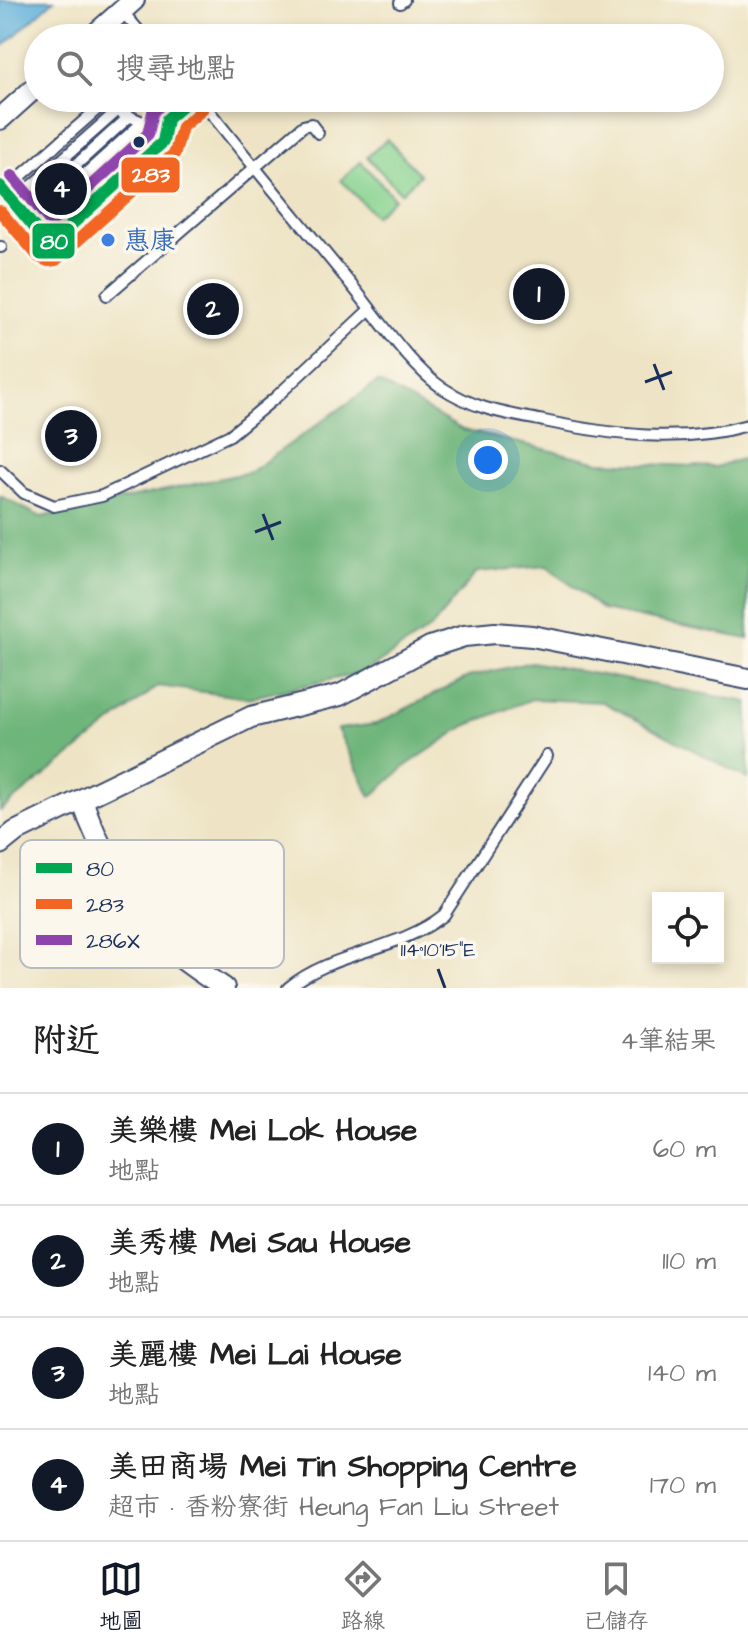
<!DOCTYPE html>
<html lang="zh-TW">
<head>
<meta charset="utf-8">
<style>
	:root { --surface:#fff; --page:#f2f2f2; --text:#222; --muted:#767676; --line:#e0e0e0; --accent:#111827 }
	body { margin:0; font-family:"Architects Daughter","LXGW WenKai TC",sans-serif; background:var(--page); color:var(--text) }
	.controls { position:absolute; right:24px; bottom:24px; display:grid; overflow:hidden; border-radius:0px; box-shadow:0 4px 12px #0003 }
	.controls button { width:72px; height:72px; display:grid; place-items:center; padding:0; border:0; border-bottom:2px solid var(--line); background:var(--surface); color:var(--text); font:40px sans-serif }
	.you { position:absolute; left:488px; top:460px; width:28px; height:28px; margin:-20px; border:6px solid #fff; border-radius:50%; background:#1a73e8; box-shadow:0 0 0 12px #1a73e833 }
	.badge { display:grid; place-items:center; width:52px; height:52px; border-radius:50%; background:var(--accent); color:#fff; font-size:26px; font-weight:700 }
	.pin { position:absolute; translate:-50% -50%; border:4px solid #fff; box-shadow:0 2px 8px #0006 }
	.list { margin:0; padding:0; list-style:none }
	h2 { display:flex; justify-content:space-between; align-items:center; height:104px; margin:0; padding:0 32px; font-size:34px }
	h2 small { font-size:26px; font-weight:400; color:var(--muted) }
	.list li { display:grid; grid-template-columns:52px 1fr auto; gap:24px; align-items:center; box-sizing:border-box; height:112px; padding:0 32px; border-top:2px solid var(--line) }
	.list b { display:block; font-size:30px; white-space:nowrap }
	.list p { margin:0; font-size:26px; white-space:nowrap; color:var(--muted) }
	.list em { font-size:26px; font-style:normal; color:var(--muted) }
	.icon { flex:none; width:44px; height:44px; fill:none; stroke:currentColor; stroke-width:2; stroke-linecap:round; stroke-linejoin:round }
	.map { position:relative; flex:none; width:748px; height:988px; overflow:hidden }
	.search { position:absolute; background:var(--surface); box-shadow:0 4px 12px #0003; left:24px; right:24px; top:24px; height:88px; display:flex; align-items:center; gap:20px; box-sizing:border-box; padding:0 28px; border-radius:44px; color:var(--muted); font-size:30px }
	.sheet { height:552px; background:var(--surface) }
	nav { display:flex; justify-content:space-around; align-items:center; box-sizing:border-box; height:112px; border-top:2px solid var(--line); background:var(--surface); font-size:22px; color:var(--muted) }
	nav a { display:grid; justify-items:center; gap:4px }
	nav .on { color:var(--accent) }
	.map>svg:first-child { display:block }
</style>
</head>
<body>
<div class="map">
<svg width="748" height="988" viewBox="0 0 748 988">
	<rect width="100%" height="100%" fill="#fbf7ec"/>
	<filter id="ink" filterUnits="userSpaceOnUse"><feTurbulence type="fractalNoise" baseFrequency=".0125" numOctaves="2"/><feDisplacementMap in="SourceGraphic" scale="16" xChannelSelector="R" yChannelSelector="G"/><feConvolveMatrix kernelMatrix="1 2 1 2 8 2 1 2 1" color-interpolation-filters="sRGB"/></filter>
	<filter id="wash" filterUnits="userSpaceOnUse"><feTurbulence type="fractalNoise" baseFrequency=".006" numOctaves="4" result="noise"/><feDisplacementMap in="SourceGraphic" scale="32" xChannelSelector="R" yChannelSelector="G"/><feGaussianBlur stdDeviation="1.8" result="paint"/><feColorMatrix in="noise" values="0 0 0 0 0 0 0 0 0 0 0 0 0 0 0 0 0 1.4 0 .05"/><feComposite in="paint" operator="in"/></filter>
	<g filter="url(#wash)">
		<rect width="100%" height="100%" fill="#eee4c5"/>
		<g fill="#88d390" stroke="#528177" stroke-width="2">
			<polygon points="387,139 420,175 401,193 367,157"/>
			<polygon points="361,162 394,198 375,216 341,180"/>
		</g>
		<g fill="#6eb57a" stroke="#44726c" stroke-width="2">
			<polygon points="378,382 463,430 600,462 715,467 748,457 748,639 603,610 547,566 477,572 431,628 365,672 248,698 158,686 0,811 0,496 41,517 250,472"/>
			<polygon points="531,662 748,702 748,779 603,702 532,699 465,726 407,765 371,797 337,729 376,724 468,677"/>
		</g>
		<polygon fill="#5fb0da" stroke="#3d709c" stroke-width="2" points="0,0 54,0 0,49"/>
	</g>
	<g filter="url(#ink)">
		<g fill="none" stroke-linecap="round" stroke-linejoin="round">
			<defs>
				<g id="service">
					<polyline points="400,3 404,0"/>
					<polyline points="122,11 145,38"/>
					<path d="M199,98C249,162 302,224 353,287C377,316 410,366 441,387C476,410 504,413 544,421C611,435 681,444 748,425"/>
					<polyline points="0,186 49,245 163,142 167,119"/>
					<polyline points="4,191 102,105 143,122 165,119"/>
					<polyline points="14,202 117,111"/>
					<polyline points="23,213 130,116"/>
					<polyline points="31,223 143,122"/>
					<polyline points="39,232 191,98"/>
					<polyline points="0,247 1,247"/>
					<polyline points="107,295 303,126 311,124 318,133"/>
					<polyline points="0,470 24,493 54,506 102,496 230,435 275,398 370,309"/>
					<path d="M288,988C333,951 399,951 444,915L547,756"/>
				</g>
				<g id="minor">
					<polyline points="91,38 134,0"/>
					<polyline points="0,119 38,85"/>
					<path d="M82,800C97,844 134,917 169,948C186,963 205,975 224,988"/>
					<polyline points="0,844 15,832 251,717 340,695 430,647 464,636 495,633 532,636 748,679"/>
				</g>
			</defs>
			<use href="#service" stroke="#3b4a6d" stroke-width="14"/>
			<use href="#minor" stroke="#3b4a6d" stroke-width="24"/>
			<use href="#service" stroke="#fff" stroke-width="10"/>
			<use href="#minor" stroke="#fff" stroke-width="20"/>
			<defs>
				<polyline id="bus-1" points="0,186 49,245 163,142 167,119 191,98"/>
				<polyline id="bus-2" points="0,211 39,257 48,261 56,260 175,153 182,127 202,110"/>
				<polyline id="bus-3" points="12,176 51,222 148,134 153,112 167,98"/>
			</defs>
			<use href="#bus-1" stroke="#fbf7ec" stroke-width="18"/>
			<use href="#bus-2" stroke="#fbf7ec" stroke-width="18"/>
			<use href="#bus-3" stroke="#fbf7ec" stroke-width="18"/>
			<use href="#bus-1" stroke="#00a651" stroke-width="12"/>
			<use href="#bus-2" stroke="#f26522" stroke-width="12"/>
			<use href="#bus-3" stroke="#8e44ad" stroke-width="12"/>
		</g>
	</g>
	<path fill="none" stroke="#1b2f5e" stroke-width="3" d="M654,364L664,390M645,382L672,372M263,514L273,540M255,532L281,522M438,969L445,988"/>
	<circle fill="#1b2f5e" stroke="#fbf7ec" stroke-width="3" cx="139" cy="142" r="7"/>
	<circle fill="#3f7fe0" stroke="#fbf7ec" stroke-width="3" cx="108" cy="240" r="8"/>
	<g text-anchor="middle" stroke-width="7" stroke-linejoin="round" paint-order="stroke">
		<g font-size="26" fill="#366cbe" stroke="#fbf7ec" text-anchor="start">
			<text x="124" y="249">惠康</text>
		</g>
	</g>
	<rect x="20" y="840" width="264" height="128" rx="12" fill="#fbf7ec" stroke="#b8bbc1" stroke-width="2"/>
	<rect x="36" y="863" width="36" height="10" fill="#00a651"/>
	<rect x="36" y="899" width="36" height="10" fill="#f26522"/>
	<rect x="36" y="935" width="36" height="10" fill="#8e44ad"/>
	<g font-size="22" fill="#1b2f5e">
		<text x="86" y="876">80</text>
		<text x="86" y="912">283</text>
		<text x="86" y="948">286X</text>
	</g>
	<g font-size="20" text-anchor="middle" fill="#1b2f5e" stroke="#fbf7ec" stroke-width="7" stroke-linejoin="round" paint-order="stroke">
		<text x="438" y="956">114°10'15"E</text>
	</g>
	<g stroke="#fbf7ec" stroke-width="3">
		<rect x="120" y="156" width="61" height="38" rx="8" fill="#f26522"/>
		<rect x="31" y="222" width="45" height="38" rx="8" fill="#00a651"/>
	</g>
	<g font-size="22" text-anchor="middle" font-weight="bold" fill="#fff">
		<text x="151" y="182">283</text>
		<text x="54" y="249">80</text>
	</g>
</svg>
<div class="controls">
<button><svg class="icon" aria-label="locate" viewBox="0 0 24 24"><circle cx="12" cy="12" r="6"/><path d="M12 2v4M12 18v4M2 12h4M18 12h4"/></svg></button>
</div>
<div class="you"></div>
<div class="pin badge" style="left:539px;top:294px">1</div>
<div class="pin badge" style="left:213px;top:309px">2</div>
<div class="pin badge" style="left:71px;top:436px">3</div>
<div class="pin badge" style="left:61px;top:189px">4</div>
<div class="search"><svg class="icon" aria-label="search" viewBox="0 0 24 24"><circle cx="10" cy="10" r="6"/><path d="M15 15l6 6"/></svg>搜尋地點</div>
</div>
<section class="sheet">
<h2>附近<small>4筆結果</small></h2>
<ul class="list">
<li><span class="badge">1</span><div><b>美樂樓 Mei Lok House</b><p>地點</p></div><em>60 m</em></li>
<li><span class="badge">2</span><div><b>美秀樓 Mei Sau House</b><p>地點</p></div><em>110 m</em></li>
<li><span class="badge">3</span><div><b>美麗樓 Mei Lai House</b><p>地點</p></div><em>140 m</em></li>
<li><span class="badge">4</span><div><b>美田商場 Mei Tin Shopping Centre</b><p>超市 · 香粉寮街 Heung Fan Liu Street</p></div><em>170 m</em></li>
</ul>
</section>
<nav>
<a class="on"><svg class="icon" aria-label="map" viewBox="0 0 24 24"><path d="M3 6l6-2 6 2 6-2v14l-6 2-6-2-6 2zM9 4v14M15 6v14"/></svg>地圖</a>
<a><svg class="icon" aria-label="directions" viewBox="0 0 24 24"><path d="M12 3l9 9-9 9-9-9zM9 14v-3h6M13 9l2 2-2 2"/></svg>路線</a>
<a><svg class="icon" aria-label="saved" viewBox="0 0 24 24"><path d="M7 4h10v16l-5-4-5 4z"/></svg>已儲存</a>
</nav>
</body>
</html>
